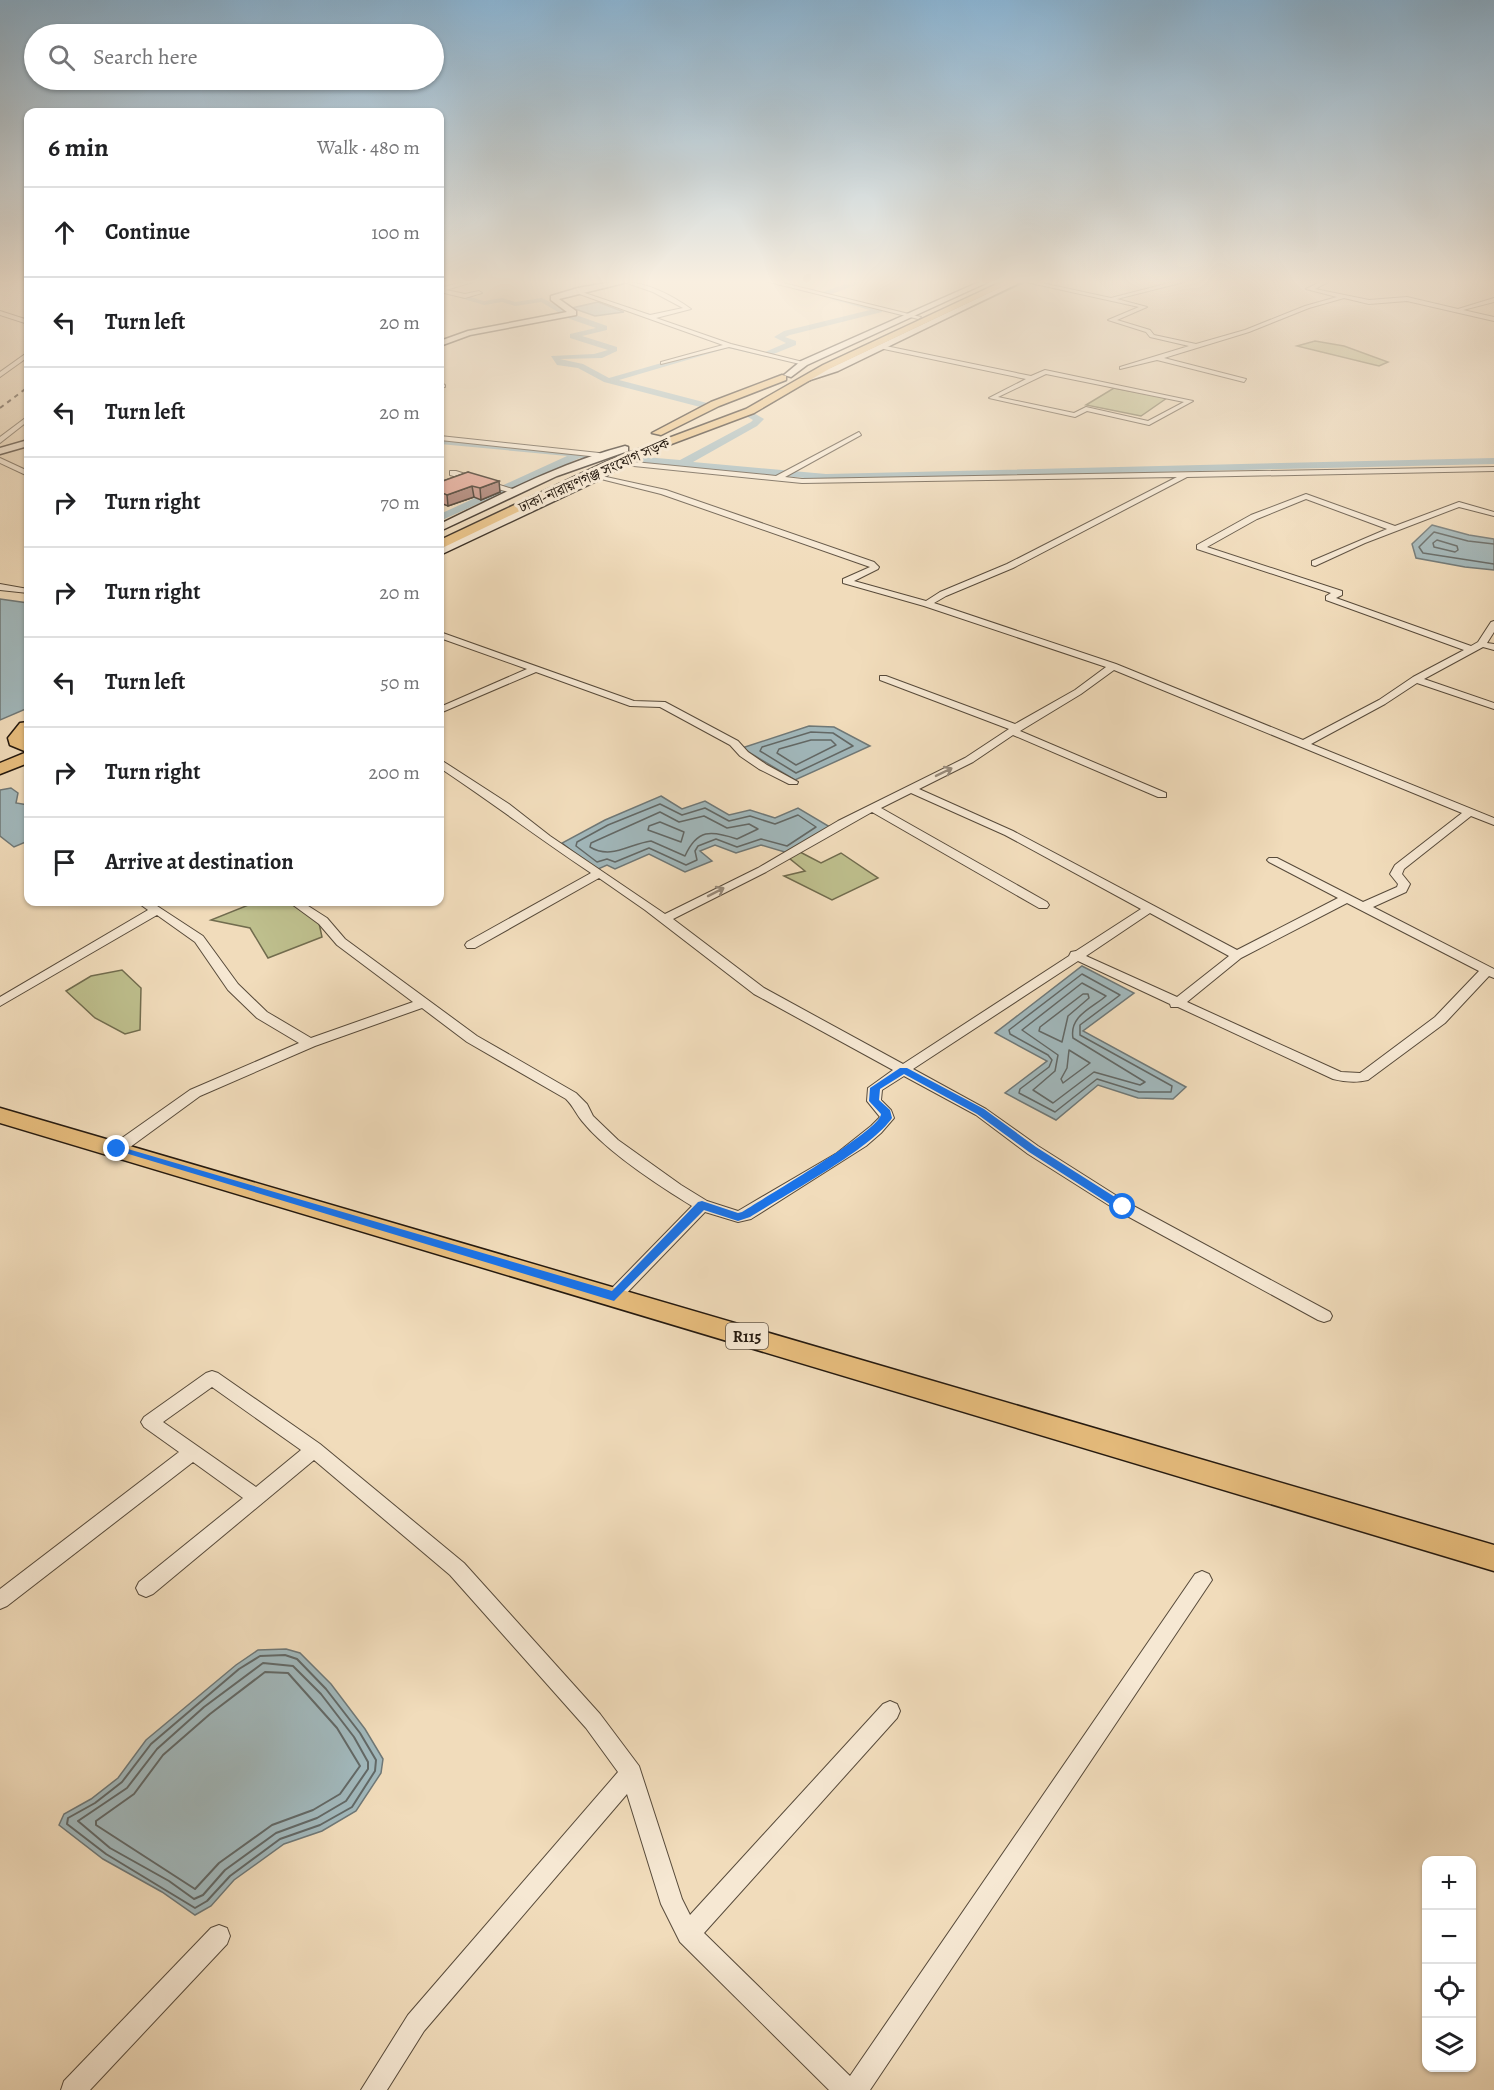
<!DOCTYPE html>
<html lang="en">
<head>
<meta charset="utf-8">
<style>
	:root { --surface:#fff; --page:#f6f6f6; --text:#202124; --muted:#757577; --line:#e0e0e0 }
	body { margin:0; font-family:Alegreya,"Noto Serif Bengali",serif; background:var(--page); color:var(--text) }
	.controls { position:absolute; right:18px; bottom:18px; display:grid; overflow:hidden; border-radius:12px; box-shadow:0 2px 4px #0004 }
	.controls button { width:54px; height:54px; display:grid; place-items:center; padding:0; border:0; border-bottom:2px solid var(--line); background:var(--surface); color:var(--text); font:30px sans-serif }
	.stop { position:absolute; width:18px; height:18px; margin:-14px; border:4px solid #1a73e8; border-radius:50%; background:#fff }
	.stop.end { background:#1a73e8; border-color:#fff; box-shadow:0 2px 6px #0008 }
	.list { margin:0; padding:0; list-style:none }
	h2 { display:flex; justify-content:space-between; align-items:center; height:78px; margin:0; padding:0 24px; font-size:26px }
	h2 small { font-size:20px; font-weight:400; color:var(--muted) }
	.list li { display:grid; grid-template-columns:39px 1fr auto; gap:18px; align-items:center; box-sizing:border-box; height:90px; padding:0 24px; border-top:2px solid var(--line) }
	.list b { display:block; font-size:22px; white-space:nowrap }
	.list em { font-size:20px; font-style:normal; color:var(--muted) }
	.icon { flex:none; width:33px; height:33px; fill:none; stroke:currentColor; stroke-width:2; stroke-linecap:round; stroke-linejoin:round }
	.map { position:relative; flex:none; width:1494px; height:2090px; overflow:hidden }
	.search { position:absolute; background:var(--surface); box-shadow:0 2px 4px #0004; left:24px; top:24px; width:420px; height:66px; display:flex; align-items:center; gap:15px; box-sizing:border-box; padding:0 21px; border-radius:33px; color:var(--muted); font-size:22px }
	.panel { position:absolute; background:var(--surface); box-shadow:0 2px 4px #0004; left:24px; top:108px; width:420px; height:798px; border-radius:12px }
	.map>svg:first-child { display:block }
</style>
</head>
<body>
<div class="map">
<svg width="1494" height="2090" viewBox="0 0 1494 2090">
	<rect width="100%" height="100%" fill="#f1dcbb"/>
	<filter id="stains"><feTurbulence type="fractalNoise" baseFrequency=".00333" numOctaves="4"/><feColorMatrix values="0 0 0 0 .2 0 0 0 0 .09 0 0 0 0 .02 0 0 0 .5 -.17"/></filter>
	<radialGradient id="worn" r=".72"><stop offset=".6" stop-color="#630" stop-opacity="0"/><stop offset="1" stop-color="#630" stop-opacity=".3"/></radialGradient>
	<g fill="#bebf8d" stroke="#716c4e" stroke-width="1.5">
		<polygon points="1315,341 1344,346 1388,362 1379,366 1297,346"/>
		<polygon points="1114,388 1167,398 1141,416 1086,405"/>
		<polygon points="800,852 821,863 841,853 878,878 832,900 784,876 805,871 789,858"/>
		<polygon points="256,902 289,902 319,923 322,937 268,958 250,928 211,920"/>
		<polygon points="122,970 141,988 140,1030 125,1034 95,1018 66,991 91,976"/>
	</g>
	<g fill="#a1b8bc" stroke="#6f7877" stroke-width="1.5">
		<polygon points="598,302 624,312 595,316 572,308"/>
		<polygon points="1432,525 1469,535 1494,539 1494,570 1465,567 1416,558 1412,544"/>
		<polygon points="0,599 28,603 28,708 0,720"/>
		<polygon points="809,726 834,727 870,746 795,780 742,748"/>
		<polygon points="11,788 18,793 16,803 28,805 28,841 14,847 0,836 0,790"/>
		<polygon points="661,796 682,809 705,801 729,815 750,810 775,818 798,808 830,827 788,853 761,845 736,853 715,845 700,851 712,861 685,872 649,854 615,869 607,865 596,870 562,843 605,820"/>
		<polygon points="1082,966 1134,993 1083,1031 1186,1087 1173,1099 1138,1098 1098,1085 1056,1120 1005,1093 1047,1061 995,1033"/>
		<polygon points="286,1649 300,1653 331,1684 365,1729 383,1759 381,1773 356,1811 322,1831 284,1844 234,1880 211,1906 195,1915 162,1892 103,1859 59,1825 64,1814 91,1799 118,1778 146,1740 236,1665 258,1650"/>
	</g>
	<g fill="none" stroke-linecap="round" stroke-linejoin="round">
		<g stroke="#626866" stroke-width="1.5">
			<polygon points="1437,540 1457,546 1458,550 1455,552 1434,547 1433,543"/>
			<polyline points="1494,544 1468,541 1434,532 1419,547 1423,553 1494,564"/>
			<polygon points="811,732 833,733 853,746 796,773 760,751 762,747"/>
			<polygon points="811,740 831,740 836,745 796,765 777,753 779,749"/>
			<polygon points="660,804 682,815 705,808 729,821 750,816 775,824 798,815 816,827 787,846 761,839 737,847 716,839 698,846 695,851 697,860 686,865 649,848 615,862 607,859 597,862 576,846 577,842 608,825"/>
			<path d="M660,812L679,822L704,816L727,828L749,824L758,829L737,839C711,830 697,829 685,856L651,841C629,844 611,860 590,847L591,843Z"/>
			<polygon points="660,822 684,832 681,842 648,830 649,826"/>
			<polygon points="1082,974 1120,995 1080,1025 1080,1035 1172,1086 1171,1092 1139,1092 1097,1079 1055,1112 1019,1093 1020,1089 1049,1067 1052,1060 1048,1055 1010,1034 1009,1030"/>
			<path d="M1082,983L1106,996C1092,1008 1069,1016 1073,1038L1145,1082L1140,1085L1094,1072L1053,1103L1033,1090L1055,1071L1058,1055L1022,1030Z"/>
			<polygon points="1083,994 1088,994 1089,998 1068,1016 1062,1042 1039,1031 1040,1027"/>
			<polygon points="1069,1050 1090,1063 1063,1083 1061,1079 1067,1068"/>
		</g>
		<g stroke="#626866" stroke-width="2">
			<polygon points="285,1655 297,1659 326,1689 360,1733 376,1760 375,1771 352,1807 320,1825 280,1839 230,1876 207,1901 195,1908 106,1854 67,1824 68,1818 95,1803 122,1782 151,1744 239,1669 260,1656"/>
			<polygon points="263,1663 293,1666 321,1694 354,1737 368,1762 368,1769 346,1801 317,1818 276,1833 225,1870 203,1895 194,1899 169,1881 110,1848 78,1821 127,1788 157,1749 204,1707"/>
			<polygon points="265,1672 288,1673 337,1728 360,1766 340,1794 313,1810 272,1825 219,1863 195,1889 96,1825 96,1821 134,1794 163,1755 210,1714"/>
		</g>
		<polyline stroke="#6f7877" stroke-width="2" points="939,322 1025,282"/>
		<g fill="#a1b8bc" fill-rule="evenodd">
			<polygon points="853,282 864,282 829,295 882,308 882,312 790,335 785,337 796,341 796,345 766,357 728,348 619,380 707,403 707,407 704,408 604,382 578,368 557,365 551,356 594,354 608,350 570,338 570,334 596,328 570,319 541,302 515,306 502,302 484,305 440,292 440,288 484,301 502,298 515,302 542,298 576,315 607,326 607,330 582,336 617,347 617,351 602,358 560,359 583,364 609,378 728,344 765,352 786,343 774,337 784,331 870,310 821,296 822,292"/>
			<polygon points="746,412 752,412 764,419 757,426 693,462 826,474 1494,458 1494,464 826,480 633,462 628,459 633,456 680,460 751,422 753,420 746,416"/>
			<polygon points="440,438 591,453 596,456 591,459 580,458 440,521 440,514 567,456 440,444"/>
		</g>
		<defs>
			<g id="street">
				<polygon points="463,282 473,282 446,290 465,294 479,291 482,293 465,298 440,292 440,288"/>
				<path d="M624,282C647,282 673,296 691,309L656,318L731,344L807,363L804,365L729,347L661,364V362L723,345L571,291L576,290L650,315L683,308L653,292Z"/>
				<polygon points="769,282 779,282 921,317 918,319"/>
				<polygon points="1026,282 1037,282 1111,298 1173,282 1184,282 1117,299 1147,307 1117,320 1150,330 1154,335 1196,344 1245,330 1305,306 1337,297 1306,289 1320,282 1328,282 1315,289 1369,300 1407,297 1458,309 1494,298 1494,302 1463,310 1494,317 1494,321 1407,301 1369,304 1344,298 1309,308 1249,332 1164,358 1246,379 1244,382 1157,360 1120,369 1120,367 1189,346 1150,337 1146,332 1108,320 1139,307"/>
				<polygon points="0,311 28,320 28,324 0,315"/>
				<path d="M881,345L1031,376L1045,370L1193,401L1149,425L1087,411L1075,417L989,398L1026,379L879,348ZM1046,374L1184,402L1148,421L1086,407L1074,413L998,397Z"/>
				<polygon points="28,352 28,357 0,377 0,372"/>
				<polygon points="440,382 445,385 445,387 440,387"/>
				<polygon points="28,416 28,421 0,443 0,437"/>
				<path d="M859,432L861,435L785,477L802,479L1494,467V471L1187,477L1013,568L946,596L934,603L1116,664L1303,740L1379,700L1413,677L1464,650L1326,600V596L1331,593L1197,549V545L1251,515L1306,494L1395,526L1459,502L1494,512V516L1459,507L1365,543L1315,566L1312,565V561L1387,529L1306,499L1257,519L1207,547L1342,591V595L1336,598L1471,646L1478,642L1491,622L1494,621V632L1487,643L1494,644V650L1483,647L1424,679L1494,703V709L1417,683L1385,704L1311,744L1494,818V825L1471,816L1404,869L1402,874L1410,884L1406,892L1373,907L1494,969V978L1489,976L1445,1023L1368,1080C1356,1083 1345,1082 1333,1079L1178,1007H1171L1170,1004L1078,961L913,1069L986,1109L1038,1146L1128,1203L1330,1312L1332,1316L1330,1320L1324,1322L1318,1320L1118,1211L1028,1154L976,1115L904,1076L882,1090L881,1100L891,1110L894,1118L881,1133L866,1146L751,1219L738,1222L705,1212L620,1300L614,1302L608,1300L606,1296L608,1292L692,1206C658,1185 607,1152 582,1121C576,1114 574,1107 566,1099L467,1042L422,1008L315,1046L200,1096L122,1153H112L110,1149L112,1145L190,1090L299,1043L257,1018L228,990L195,942L157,915L0,1006V997L148,910L137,902H151L203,936L238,984L267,1012L311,1038L413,1002L337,945L319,924L289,902H302L327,918L345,939L477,1036L576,1093L587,1104L593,1116L618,1140L681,1185L707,1201L738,1211L837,1153L871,1126L880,1117L867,1101L868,1088L893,1070L754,994L645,910L599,878L475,948H467L465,945L467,942L591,873C540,839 491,802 440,768V761L444,762L509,804L550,836L665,914L758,868L838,821L965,758L1009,729L880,680V676H886L1015,724L1075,690L1106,667L924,606L843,583V579L870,567L661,494L593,477L597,475L666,490L874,562L879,567L878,569L854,581L926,601L940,592L1007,564L1177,477L802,483L624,465L620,463L624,461L776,476ZM1114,670L1462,813L1395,865L1390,874L1398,884L1397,887L1363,902L1277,858H1269L1267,860L1269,862L1338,898L1237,950L1013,831L919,789L973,762L1013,735L1158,797H1166V793L1020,731L1081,694ZM911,793L1005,835L1141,909L1076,951L1071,952L1069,956L903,1064L764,988L673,919L766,872L872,812L1039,908H1047L1049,905L1047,902L881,808ZM1347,903L1479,971L1435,1017L1360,1073L1341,1072L1187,1002L1241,958ZM1150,913L1229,956L1177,997L1086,956Z"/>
				<polygon points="440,436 599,453 603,455 599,457 440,440"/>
				<polygon points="0,458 28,471 28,476 0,463"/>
				<polygon points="450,471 456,471 522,492 515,494 450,475"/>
				<polygon points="0,584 28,589 28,593 0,590"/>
				<polygon points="440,632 634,701 665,702 738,741 748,752 767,765 798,782 797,784 789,784 759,769 740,756 730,745 660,707 630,706 536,672 440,713 440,707 527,669 440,638"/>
				<path d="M212,1371L218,1373L320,1444L464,1563L600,1714L639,1766L682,1899L690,1915L883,1704L890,1701L897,1704L900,1711L897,1718L704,1933L850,2076L1195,1574L1202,1571L1209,1574L1212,1580L870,2090H829L680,1942L661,1904L627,1794L424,2031L387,2090H361L408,2015L618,1772L586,1728L450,1575L314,1460L153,1594L146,1597L139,1594L136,1588L139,1582L243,1498L193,1462L7,1606L0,1609V1589L179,1452L144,1427L141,1422L144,1417L206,1373ZM212,1387L301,1450L256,1487L163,1422Z"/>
				<polygon points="219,1925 227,1928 230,1936 227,1944 90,2090 61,2090 64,2081 211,1928"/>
			</g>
			<g id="secondary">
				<polygon points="611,282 628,282 559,299 576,311 576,315 470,335 440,346 440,341 468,331 567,312 551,300 551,296 578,288"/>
				<polygon points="979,282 988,282 807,365 791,377 784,375 801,361"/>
				<polygon points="1012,282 1021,282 838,371 804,382 800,379 832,367"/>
				<polygon points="28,440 28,446 0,454 0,448"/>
				<path d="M625,446L628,447V451L557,476L440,531V524C500,495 560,463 625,446Z"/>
				<polygon points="637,450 640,451 640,455 601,479 440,555 440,548 593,475"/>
			</g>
			<g id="primary">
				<polygon points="1001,282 1012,282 829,369 754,413 618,464 440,549 440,540 610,460 746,409 823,365"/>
				<polygon points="782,375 786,376 786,380 719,406 661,435 652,433 711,402"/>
				<polygon points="28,722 28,733 24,739 28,742 28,763 0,774 0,763 27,752 10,745 8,738 20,723"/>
				<polygon points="0,1108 1494,1545 1494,1571 0,1123"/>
			</g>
		</defs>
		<use href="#street" stroke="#574a3a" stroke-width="2"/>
		<use href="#secondary" stroke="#24190f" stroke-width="3"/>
		<use href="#primary" stroke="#24190f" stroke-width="3"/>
		<use href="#street" fill="#f6e8d3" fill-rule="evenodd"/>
		<use href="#secondary" fill="#f6e8d3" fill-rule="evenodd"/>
		<use href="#primary" fill="#e8be7e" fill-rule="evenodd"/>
		<polyline stroke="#24190f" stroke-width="2" stroke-dasharray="4.5 4.5" stroke-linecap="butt" points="0,408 28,387"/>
	</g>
	<polygon fill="#c48a7e" stroke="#24190f" stroke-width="1.5" points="468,472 500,492 481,500 474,497 448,506 440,503 440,482"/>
	<g fill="#a07166" stroke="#24190f" stroke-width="1.5">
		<polygon points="499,481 500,492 481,500 480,488"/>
		<polygon points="472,486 474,497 448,506 447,495"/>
	</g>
	<polygon fill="#e4a192" stroke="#24190f" stroke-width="1.5" points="468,472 499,481 480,488 472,486 447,495 440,492 440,482"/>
	<defs><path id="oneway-shaft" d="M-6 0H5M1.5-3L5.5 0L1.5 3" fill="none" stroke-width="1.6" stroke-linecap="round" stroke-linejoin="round" transform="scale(1.5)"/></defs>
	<g stroke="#988b7b">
		<use href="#oneway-shaft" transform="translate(944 772) rotate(-26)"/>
		<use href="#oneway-shaft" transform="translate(716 892) rotate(-27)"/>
	</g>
	<linearGradient id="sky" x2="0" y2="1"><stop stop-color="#8bb6d6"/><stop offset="0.49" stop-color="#f9efe0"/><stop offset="1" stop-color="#f9efe0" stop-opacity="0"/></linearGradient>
	<rect width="1494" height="575" fill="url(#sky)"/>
	<path fill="#1a73e8" d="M900,1068H907L984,1109L1036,1147L1126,1204V1210H1119L1029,1152L977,1114L904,1074L880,1089L879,1100L890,1110L892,1118C871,1149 785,1195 750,1217L738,1221L704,1210L614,1301L112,1149L121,1147L612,1291L698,1202L702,1201L738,1213L742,1212C762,1199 881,1130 881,1114L869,1101L870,1088Z"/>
	<g text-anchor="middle" stroke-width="6" stroke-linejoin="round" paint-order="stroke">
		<g font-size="15" fill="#24190f" stroke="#f6e8d3">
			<text transform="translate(594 475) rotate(-24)" y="5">ঢাকা-নারায়ণগঞ্জ সংযোগ সড়ক</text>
		</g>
		<rect fill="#f6e8d3" stroke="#63574a" stroke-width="1.5" x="726" y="1323" width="42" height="26" rx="4.5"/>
		<g font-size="16" font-weight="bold" fill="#24190f">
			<text x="747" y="1342">R115</text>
		</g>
	</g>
	<rect width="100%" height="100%" filter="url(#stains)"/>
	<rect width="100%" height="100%" fill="url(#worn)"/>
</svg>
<div class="controls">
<button>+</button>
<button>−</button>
<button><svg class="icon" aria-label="locate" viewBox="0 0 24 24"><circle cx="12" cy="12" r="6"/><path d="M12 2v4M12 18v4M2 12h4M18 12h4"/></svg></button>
<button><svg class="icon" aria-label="layers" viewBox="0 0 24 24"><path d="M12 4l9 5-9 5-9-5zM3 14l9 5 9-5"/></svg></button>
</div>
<div class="stop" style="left:1123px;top:1207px"></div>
<div class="stop end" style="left:117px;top:1149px"></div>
<div class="search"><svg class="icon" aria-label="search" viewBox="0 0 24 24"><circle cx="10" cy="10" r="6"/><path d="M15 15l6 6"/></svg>Search here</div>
<section class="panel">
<h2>6 min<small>Walk · 480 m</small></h2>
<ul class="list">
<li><svg class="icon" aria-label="ahead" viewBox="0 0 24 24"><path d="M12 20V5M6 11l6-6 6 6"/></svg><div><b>Continue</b></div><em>100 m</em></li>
<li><svg class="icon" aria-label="left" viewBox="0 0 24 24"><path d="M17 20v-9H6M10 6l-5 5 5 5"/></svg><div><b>Turn left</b></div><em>20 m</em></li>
<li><svg class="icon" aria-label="left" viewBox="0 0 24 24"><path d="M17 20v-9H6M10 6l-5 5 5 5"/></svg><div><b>Turn left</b></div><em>20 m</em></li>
<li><svg class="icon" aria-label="right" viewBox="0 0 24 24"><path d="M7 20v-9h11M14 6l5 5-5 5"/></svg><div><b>Turn right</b></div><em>70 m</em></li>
<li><svg class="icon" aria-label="right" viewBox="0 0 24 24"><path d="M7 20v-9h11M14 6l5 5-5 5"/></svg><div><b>Turn right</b></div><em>20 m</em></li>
<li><svg class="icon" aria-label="left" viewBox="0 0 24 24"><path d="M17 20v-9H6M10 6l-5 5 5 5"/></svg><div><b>Turn left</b></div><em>50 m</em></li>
<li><svg class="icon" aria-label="right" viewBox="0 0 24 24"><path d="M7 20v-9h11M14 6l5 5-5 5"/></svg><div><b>Turn right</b></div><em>200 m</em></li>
<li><svg class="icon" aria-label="arrive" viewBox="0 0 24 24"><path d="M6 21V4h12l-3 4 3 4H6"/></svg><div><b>Arrive at destination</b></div></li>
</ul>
</section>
</div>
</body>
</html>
